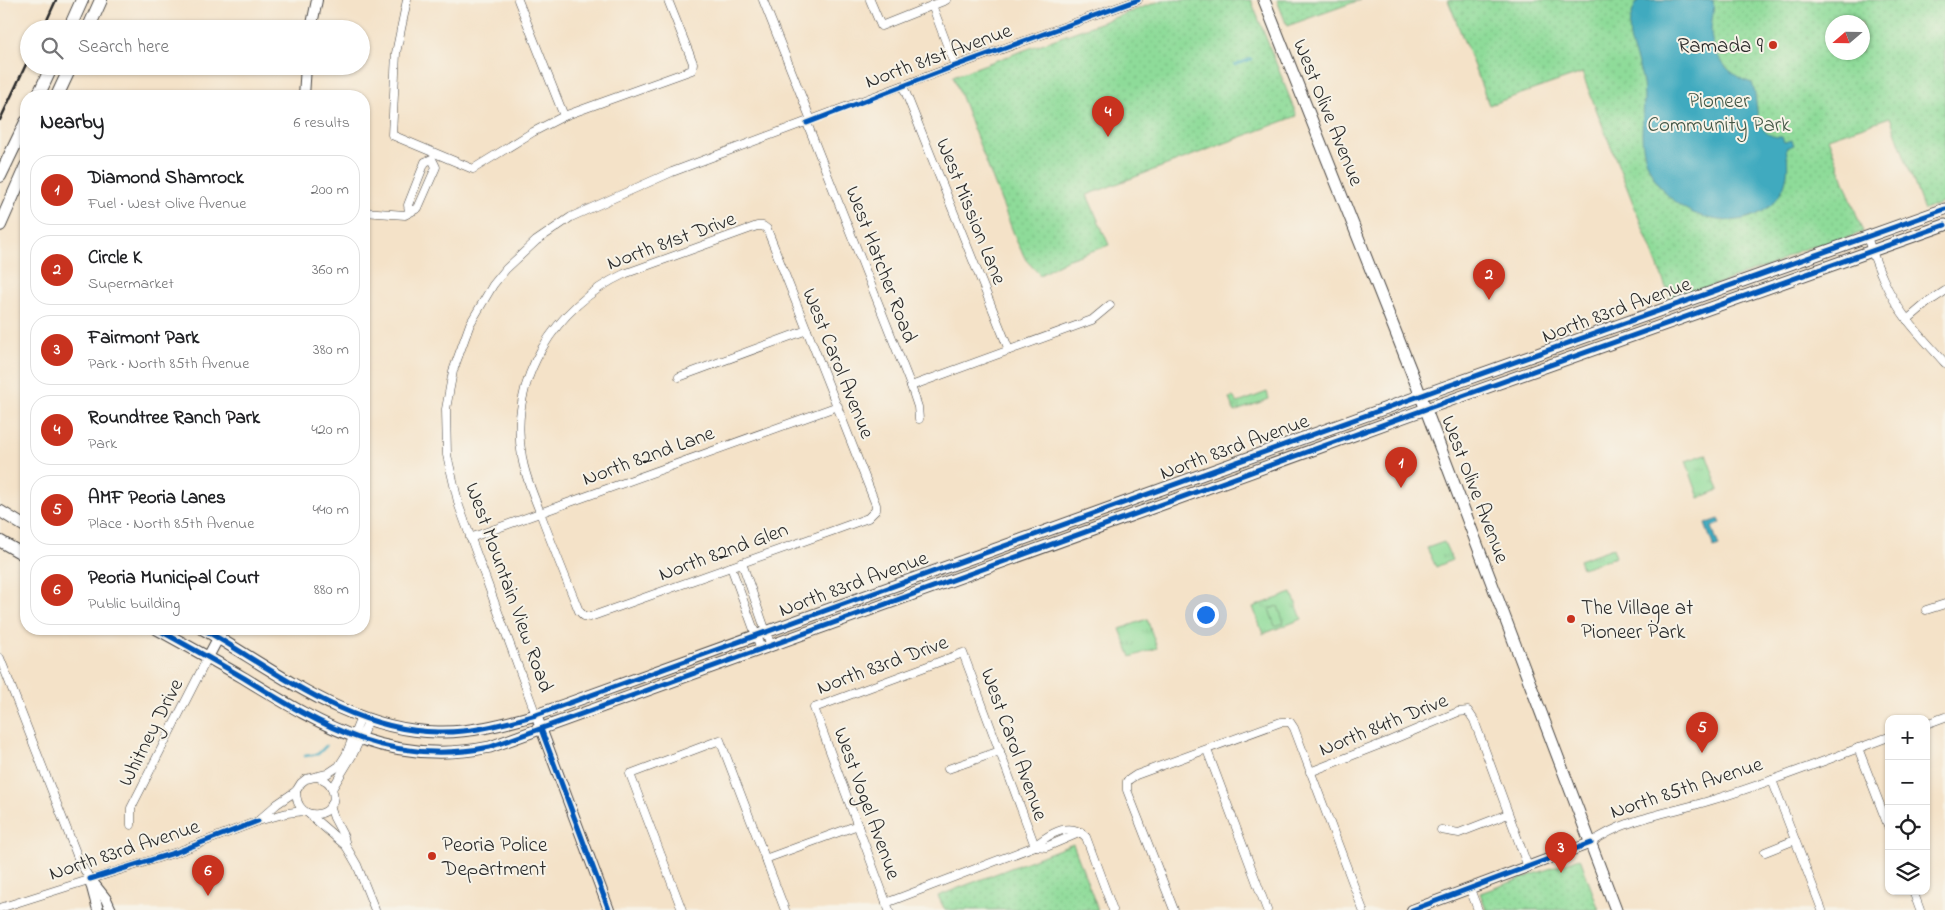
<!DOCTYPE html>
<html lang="en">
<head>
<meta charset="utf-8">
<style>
	:root { --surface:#fff; --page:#f2f2f2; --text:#202124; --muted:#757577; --line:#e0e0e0; --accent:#c8321e }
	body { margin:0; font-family:"Indie Flower",sans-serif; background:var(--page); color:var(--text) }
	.controls { position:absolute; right:15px; bottom:15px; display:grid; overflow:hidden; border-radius:10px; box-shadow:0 1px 4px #0004 }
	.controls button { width:45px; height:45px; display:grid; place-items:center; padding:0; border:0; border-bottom:1px solid var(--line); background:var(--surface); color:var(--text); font:25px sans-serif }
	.compass { position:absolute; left:1825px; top:15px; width:45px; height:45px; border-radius:50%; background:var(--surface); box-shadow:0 1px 4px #0004; rotate:250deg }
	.you { position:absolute; left:1205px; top:614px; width:18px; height:18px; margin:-12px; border:4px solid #fff; border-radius:50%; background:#1a73e8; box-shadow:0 0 0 8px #1a73e833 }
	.badge { display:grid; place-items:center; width:32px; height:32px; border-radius:50%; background:var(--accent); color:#fff; font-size:16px; font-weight:700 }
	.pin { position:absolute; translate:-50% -41px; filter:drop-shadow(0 1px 2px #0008) }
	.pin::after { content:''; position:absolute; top:26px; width:18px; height:15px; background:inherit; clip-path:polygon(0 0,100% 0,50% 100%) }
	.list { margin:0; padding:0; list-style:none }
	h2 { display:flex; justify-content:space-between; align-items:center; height:65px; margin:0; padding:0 20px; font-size:21px }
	h2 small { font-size:16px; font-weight:400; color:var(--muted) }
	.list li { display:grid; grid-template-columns:32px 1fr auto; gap:15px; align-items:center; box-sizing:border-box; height:70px; margin:0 10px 10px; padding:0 10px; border:1px solid var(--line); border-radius:20px }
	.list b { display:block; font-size:19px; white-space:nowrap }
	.list p { margin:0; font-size:16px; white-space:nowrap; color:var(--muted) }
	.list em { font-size:16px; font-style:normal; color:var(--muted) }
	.icon { flex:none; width:28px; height:28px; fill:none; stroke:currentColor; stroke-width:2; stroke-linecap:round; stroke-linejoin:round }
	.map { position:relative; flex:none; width:1945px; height:910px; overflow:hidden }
	.search { position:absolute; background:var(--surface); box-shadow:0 1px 4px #0004; left:20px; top:20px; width:350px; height:55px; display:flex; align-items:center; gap:12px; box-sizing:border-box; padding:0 18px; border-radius:28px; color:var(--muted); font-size:19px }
	.panel { position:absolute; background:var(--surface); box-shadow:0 1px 4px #0004; left:20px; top:90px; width:350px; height:545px; border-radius:20px }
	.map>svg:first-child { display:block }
</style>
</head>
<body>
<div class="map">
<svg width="1945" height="910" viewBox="0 0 1945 910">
	<defs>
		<pattern id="grass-tufts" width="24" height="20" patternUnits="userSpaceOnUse" patternTransform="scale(1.25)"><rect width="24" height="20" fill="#8edb99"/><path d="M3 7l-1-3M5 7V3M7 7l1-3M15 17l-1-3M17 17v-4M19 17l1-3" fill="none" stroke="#7bbc84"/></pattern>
		<pattern id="park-dots" width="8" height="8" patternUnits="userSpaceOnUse" patternTransform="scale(1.25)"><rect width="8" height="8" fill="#8edb99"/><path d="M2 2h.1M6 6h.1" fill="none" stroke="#7bbc84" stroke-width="1.8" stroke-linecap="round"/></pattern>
	</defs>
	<rect width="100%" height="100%" fill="#f7f3e8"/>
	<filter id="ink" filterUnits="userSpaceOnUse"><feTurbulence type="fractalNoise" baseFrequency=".02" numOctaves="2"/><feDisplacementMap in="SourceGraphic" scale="10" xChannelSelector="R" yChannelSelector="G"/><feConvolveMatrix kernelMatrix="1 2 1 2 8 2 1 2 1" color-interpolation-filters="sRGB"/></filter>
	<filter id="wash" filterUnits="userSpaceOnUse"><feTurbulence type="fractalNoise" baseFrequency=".0096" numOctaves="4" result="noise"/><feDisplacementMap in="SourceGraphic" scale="20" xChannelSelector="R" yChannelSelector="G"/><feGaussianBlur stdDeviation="1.12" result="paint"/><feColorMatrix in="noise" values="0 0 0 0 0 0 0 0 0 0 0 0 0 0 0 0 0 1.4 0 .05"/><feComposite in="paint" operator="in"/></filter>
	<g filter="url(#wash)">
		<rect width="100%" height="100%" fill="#f4e2c8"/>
		<g fill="url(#grass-tufts)" stroke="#5c8362">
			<polygon points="1267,392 1269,399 1234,412 1229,398 1233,397 1238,403"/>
			<polygon points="1706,454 1719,490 1699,498 1686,461"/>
			<polygon points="1444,542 1452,560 1436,567 1427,548"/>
			<polygon points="1613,548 1616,557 1582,568 1579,560"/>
			<polygon points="1292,593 1302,619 1263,634 1253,607"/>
			<polygon points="1147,619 1157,648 1131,657 1120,629"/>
		</g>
		<g fill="url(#park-dots)" stroke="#5c8362" fill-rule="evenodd">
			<polygon points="1163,0 1251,0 1297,116 1087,195 1109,245 1066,260 1040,275 1026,260 1017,242 953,76"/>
			<polygon points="1277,0 1360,0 1287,26"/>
			<path d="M1448,0H1945V202L1924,210L1890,117L1828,138L1863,232C1855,235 1848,238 1841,240C1816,248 1802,245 1779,262L1671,300L1582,73L1489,105ZM1832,22H1862V52H1832Z"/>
			<polygon points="1073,844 1098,910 945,910 938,896"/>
			<polygon points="1580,858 1599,910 1486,910 1480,893"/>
		</g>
		<polygon fill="#8edb99" stroke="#5c8362" points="1278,606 1284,623 1275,626 1269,609"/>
		<g fill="#40aabf" stroke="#366a75">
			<path d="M1638,0H1713C1715,11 1711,20 1711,31C1712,56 1729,76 1752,83C1760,103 1751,138 1782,137L1784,142L1792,140L1794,145L1786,148C1803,237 1681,245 1649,167C1635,134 1647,115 1643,84C1638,50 1618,37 1638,0Z"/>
			<polygon points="1719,519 1721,523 1712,527 1719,546 1714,548 1705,524"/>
		</g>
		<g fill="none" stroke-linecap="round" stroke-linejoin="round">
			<g stroke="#40aabf" stroke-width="2.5">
				<polyline points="1235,65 1251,59"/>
				<polyline points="305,756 318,754 326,746"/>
			</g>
		</g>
	</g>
	<g filter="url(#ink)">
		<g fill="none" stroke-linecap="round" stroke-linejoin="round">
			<defs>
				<g id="minor">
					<polyline points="407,0 396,53 392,135 473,169 533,132 564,116 692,70 693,63 668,0"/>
					<polyline points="518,0 564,116"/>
					<polyline points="763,0 811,120"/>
					<polyline points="870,0 881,26 946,0"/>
					<polyline points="932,5 955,66"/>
					<polyline points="903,86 1009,350"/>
					<polyline points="807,123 911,386 918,407 919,419"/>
					<polyline points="364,212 405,215 418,208 436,167 432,159 425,162 408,205 409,212"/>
					<path d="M757,226H763L767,229L876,505V510L868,518L835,530L590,617L584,616L579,611C566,579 553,547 541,515C534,496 525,477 522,457C508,380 555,306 624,274Z"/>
					<path d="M1867,237C1877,266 1887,293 1906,318C1918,334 1932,348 1945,363"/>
					<polyline points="1907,320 1927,303 1945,291"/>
					<polyline points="679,377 807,330"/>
					<polyline points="911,386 1092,320 1110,305"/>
					<polyline points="470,538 838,406"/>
					<polyline points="742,563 771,646"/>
					<polyline points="731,567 761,649"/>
					<polyline points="1926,610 1945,604"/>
					<polyline points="0,658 80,863 90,879"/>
					<polyline points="536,715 459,506 447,455 446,409 453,371 470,324 493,285 506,269 536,241 571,217 672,172 955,66 1138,0"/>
					<polyline points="1926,724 1945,717"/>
					<polyline points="1858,748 1889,828"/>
					<polyline points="1207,750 1267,910"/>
					<polyline points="948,769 1000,751"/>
					<polyline points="1310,772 1389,741 1458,712 1468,711 1474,720 1528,867"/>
					<polyline points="1772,780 1822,910"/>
					<polyline points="332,789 352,756 369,720"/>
					<path d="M296,791C296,828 343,816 332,789C330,782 324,779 317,777"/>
					<polyline points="330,806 334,818 344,837 346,846 357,865 375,910"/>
					<polyline points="309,814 346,846"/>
					<polyline points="259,820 277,804 296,791 301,783 306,779 327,774 339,766 346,755 361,717"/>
					<polyline points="131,825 131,808 208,657"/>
					<polyline points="1441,830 1459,833 1508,814"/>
					<path d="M1591,843C1627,817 1671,813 1712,800C1772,782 1830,758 1889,737"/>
					<polyline points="1035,846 1046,847 1081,832"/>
					<polyline points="1765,852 1795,840"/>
					<polyline points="765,859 858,825"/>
					<polyline points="1470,889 1478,910"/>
					<polyline points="1913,891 1920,910"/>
					<path d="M886,903L1035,846C1049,834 1070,821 1086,837L1113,910"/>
					<polyline points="0,908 177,852 258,821 287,813 304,811"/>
					<polyline points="682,910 630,774 720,740 785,910"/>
					<polyline points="889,910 814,708 963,653 1035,846"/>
					<polyline points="1174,910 1127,790 1127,781 1136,775 1281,722 1290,722 1294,728 1363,910"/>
				</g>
				<g id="tertiary">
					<polyline points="311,29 317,0"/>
					<polyline points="304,96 306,66"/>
					<polyline points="208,657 223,629"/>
					<polyline points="536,715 609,910"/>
					<polyline points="90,879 106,899 111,910"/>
					<polyline points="90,880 98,910"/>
					<polyline points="1412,910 1591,843"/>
				</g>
				<g id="secondary">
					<polyline points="1264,0 1415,381 1616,910"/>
					<polyline points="0,511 26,527"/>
					<polyline points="0,541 26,556"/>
					<path d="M157,629C186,645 215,661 244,678C325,728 392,767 490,747L1426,409L1945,225"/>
					<path d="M203,629C276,671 350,731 438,732C472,733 503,724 536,715L1439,389L1945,209"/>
				</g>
				<g id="trunk">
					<polyline points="69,29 82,0"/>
					<polyline points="88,29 101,0"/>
					<polyline points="38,96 52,66"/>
					<polyline points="57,96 71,66"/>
					<polyline points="0,176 26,122"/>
					<polyline points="0,225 26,166"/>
				</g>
			</defs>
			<use href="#minor" stroke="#494643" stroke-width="9"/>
			<use href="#tertiary" stroke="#494643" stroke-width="12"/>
			<use href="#secondary" stroke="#494643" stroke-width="13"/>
			<use href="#trunk" stroke="#494643" stroke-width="14"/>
			<use href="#minor" stroke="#fff" stroke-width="8"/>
			<use href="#tertiary" stroke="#fff" stroke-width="10"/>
			<use href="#secondary" stroke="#fff" stroke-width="11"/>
			<use href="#trunk" stroke="#fff" stroke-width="12"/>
			<g stroke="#2b2b2b" stroke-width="2.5">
				<polyline points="43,29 56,0"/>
				<polyline points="0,120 29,58"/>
			</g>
			<defs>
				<g id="cycleway">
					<polyline points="807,123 955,66 1138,0"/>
					<path d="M157,629C186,645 215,661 244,678C325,728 392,767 490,747L1426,409L1945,225"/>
					<path d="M203,629C276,671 350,731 438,732C472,733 503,724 536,715L1439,389L1945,209"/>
					<polyline points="541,729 609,910"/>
					<polyline points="90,879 177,852 258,821"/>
					<polyline points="1412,910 1591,843"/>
				</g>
			</defs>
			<use href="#cycleway" stroke="#f7f3e8" stroke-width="8"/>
			<use href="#cycleway" stroke="#0057b8" stroke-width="5"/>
		</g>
	</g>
	<g fill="#c8321e" stroke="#f7f3e8" stroke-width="2">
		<circle cx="1773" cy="45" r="5"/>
		<circle cx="1571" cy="619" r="5"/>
		<circle cx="432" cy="856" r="5"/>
	</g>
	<g text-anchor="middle" stroke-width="4" stroke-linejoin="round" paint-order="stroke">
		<g font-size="21" fill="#2b2b2b" stroke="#f7f3e8" text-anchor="start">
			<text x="1763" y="52" text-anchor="end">Ramada 9</text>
			<text x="1581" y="614">The Village at<tspan x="1581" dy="24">Pioneer Park</tspan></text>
			<text x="442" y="851">Peoria Police<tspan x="442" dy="24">Department</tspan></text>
		</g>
		<g font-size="21" fill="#2b2b2b" stroke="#f7f3e8">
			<text transform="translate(938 55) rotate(-20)" y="7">North 81st Avenue</text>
			<text transform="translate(1329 112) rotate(68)" y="7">West Olive Avenue</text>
			<text transform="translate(972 211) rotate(68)" y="7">West Mission Lane</text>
			<text transform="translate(671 240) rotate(-20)" y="7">North 81st Drive</text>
			<text transform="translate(882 264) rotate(69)" y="7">West Hatcher Road</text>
			<text transform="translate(1616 309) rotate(-20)" y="7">North 83rd Avenue</text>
			<text transform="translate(839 363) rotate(68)" y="7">West Carol Avenue</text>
			<text transform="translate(1234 446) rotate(-20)" y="7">North 83rd Avenue</text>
			<text transform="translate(648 455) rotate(-20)" y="7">North 82nd Lane</text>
			<text transform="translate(1476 489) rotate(69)" y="7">West Olive Avenue</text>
			<text transform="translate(723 551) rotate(-20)" y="7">North 82nd Glen</text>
			<text transform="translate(853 583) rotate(-20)" y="7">North 83rd Avenue</text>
			<text transform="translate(510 587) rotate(70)" y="7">West Mountain View Road</text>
			<text transform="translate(882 664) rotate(-20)" y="7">North 83rd Drive</text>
			<text transform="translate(1383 724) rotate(-22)" y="7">North 84th Drive</text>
			<text transform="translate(150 732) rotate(-63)" y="7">Whitney Drive</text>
			<text transform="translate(1015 744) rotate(70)" y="7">West Carol Avenue</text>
			<text transform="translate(1686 787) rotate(-18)" y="7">North 85th Avenue</text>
			<text transform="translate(868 803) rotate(70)" y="7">West Vogel Avenue</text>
			<text transform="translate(124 849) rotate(-18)" y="7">North 83rd Avenue</text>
		</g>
		<g font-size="21" fill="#445746" stroke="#f7f3e8">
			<text x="1719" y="107">Pioneer<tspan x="1719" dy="24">Community Park</tspan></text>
		</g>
	</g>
</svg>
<div class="controls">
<button>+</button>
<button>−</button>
<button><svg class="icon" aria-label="locate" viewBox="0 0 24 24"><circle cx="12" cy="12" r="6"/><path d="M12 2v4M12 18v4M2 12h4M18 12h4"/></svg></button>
<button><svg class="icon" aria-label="layers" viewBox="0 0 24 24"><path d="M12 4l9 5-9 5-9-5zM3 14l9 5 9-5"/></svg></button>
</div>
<svg class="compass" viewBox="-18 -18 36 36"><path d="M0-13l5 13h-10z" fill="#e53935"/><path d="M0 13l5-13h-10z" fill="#757577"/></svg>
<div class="you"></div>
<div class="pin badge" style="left:1401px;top:488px">1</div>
<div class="pin badge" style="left:1489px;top:300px">2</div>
<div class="pin badge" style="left:1561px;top:873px">3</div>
<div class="pin badge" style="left:1108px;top:137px">4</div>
<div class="pin badge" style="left:1702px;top:753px">5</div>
<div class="pin badge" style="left:208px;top:896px">6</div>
<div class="search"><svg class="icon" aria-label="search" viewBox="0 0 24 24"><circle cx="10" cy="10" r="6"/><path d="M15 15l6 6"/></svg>Search here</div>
<section class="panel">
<h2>Nearby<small>6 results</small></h2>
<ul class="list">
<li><span class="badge">1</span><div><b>Diamond Shamrock</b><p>Fuel · West Olive Avenue</p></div><em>200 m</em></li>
<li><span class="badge">2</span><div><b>Circle K</b><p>Supermarket</p></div><em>360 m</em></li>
<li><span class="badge">3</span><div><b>Fairmont Park</b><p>Park · North 85th Avenue</p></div><em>380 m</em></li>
<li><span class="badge">4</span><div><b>Roundtree Ranch Park</b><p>Park</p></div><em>420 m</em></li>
<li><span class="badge">5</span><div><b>AMF Peoria Lanes</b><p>Place · North 85th Avenue</p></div><em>440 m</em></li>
<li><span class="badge">6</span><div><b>Peoria Municipal Court</b><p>Public building</p></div><em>880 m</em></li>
</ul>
</section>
</div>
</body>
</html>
